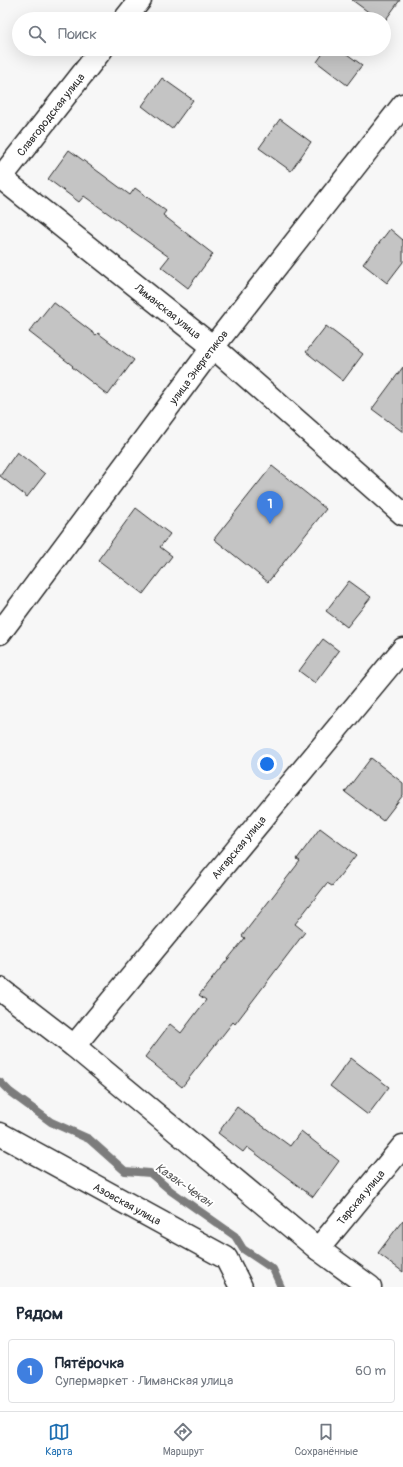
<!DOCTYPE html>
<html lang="ru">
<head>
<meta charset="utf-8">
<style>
	:root { --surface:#fff; --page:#f2f2f3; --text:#1f2937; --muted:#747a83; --line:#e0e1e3; --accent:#1f6fb2 }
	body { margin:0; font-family:Pangolin,sans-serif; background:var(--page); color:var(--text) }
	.you { position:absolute; left:267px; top:764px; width:14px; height:14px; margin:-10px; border:3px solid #fff; border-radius:50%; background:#1a73e8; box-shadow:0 0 0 6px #1a73e833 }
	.badge { display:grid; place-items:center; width:26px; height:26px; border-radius:50%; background:var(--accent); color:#fff; font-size:13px; font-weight:700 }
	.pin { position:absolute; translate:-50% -33px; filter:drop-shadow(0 1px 2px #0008) }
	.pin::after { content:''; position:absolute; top:21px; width:14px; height:12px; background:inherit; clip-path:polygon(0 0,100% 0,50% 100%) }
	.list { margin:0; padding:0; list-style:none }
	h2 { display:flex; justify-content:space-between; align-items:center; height:52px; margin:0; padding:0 16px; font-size:17px }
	h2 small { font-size:13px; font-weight:400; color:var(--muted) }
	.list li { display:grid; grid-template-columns:26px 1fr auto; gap:12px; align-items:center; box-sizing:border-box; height:64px; margin:0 8px 8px; padding:0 8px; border:1px solid var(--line); border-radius:4px }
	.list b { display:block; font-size:15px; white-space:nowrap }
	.list p { margin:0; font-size:13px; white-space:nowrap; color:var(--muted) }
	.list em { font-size:13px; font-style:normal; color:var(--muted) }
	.icon { flex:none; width:22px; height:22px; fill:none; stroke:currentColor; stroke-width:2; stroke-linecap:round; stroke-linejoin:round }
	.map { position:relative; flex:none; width:403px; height:1287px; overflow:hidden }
	.search { position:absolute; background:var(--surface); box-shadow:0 4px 16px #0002; left:12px; right:12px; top:12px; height:44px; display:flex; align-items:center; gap:10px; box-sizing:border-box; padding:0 14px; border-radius:22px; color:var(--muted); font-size:15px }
	.sheet { height:124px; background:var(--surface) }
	nav { display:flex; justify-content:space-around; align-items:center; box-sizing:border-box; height:56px; border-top:1px solid var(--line); background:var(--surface); font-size:11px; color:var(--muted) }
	nav a { display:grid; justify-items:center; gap:2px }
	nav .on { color:var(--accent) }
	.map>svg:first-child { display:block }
</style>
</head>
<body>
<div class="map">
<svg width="403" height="1287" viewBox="0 0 403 1287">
	<rect width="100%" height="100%" fill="#f7f7f7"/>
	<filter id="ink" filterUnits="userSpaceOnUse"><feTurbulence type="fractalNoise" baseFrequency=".025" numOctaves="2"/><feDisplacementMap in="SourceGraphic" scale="8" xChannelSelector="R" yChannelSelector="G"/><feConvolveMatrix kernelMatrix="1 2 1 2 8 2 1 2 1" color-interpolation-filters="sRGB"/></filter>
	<g filter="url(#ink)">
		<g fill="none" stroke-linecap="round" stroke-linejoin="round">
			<polyline stroke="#7b7b7b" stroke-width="8" points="0,1082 10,1092 51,1122 89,1139 125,1171 150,1173 171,1191 235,1236 243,1249 273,1269 281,1287"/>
		</g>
		<g fill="#c4c4c4" stroke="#2b2b2b">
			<polygon points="352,0 400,0 384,22 384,19 378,19"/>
			<polygon points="326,49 340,49 362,65 347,85 317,62"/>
			<polygon points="162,78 193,100 172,129 142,106"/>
			<polygon points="280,119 311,142 291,171 259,148"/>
			<polygon points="69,150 130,195 135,188 166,211 163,215 213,254 188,288 161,267 169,257 84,196 79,202 48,179"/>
			<polygon points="390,229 403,240 403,262 387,283 363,264"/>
			<polygon points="53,302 96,335 98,333 134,360 108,395 72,367 73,366 29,332"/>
			<polygon points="326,326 363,354 343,381 306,352"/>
			<polygon points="403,367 403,432 372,409"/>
			<polygon points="17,452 45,474 27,497 0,476"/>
			<polygon points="272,466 326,509 268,582 214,539"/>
			<polygon points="136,508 170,534 160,547 172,556 143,594 98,560"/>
			<polygon points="349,581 371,597 347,627 326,611"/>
			<polygon points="323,639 339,651 315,683 299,671"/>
			<polygon points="371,758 403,783 403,795 383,821 345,792"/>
			<polygon points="320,828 356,855 332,886 327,883 295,924 305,932 235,1024 233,1022 182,1087 145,1057 170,1024 181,1033 206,1000 199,995 245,938 242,936 300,861 297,859"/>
			<polygon points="351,1058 389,1087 368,1115 330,1086"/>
			<polygon points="237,1107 290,1146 301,1131 339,1161 313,1197 247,1147 243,1152 218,1133"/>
			<polygon points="403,1220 403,1272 378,1253"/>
		</g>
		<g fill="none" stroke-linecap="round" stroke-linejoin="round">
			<defs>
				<g id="minor">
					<polyline points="125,19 140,0"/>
					<path id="s1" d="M0,177L213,347L403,514"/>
					<path id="s2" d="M0,179L102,49"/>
					<polyline points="0,989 74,1046 318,1249 370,1287"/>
					<path id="s3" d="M74,1046L403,649"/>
					<path id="s4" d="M0,1134L226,1258L241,1287"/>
					<path id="s5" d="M318,1249L403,1146"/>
				</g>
				<g id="major">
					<path id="s6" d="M0,633L213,347L403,105"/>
				</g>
			</defs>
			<use href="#minor" stroke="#2b2b2b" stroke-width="25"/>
			<use href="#major" stroke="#2b2b2b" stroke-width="25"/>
			<use href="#minor" stroke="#fff" stroke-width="22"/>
			<use href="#major" stroke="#fff" stroke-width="22"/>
		</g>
	</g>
	<g text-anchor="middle" stroke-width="4" stroke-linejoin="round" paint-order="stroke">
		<g font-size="11" fill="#2b2b2b" stroke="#fff">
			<text dy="4" stroke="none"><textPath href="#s2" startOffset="82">Славгородская улица</textPath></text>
			<text dy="4" stroke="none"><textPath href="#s1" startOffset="215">Лиманская улица</textPath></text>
			<text dy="4" stroke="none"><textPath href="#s6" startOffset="332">улица Энергетиков</textPath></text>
			<text dy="4" stroke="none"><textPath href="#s3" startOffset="258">Ангарская улица</textPath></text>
			<text dy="4" stroke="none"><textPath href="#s5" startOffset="67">Тарская улица</textPath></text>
			<text dy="4" stroke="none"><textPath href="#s4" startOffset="145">Азовская улица</textPath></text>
		</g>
		<g font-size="12" font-style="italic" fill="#5a5a5a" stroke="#fff">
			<text transform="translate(184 1185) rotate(35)" y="4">Казак-Чекан</text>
		</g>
	</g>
</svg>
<div class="you"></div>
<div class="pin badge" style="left:270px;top:524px;background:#3f7fe0">1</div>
<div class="search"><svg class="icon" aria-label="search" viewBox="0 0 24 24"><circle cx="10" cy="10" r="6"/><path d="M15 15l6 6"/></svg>Поиск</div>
</div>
<section class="sheet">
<h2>Рядом<small></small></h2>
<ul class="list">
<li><span class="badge" style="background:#3f7fe0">1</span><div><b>Пятёрочка</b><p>Супермаркет · Лиманская улица</p></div><em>60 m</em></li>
</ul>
</section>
<nav>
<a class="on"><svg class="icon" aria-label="map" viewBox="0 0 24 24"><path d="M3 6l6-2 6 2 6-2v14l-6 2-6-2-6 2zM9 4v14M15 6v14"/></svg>Карта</a>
<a><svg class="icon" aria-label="directions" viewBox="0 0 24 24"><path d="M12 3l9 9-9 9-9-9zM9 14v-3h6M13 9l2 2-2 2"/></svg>Маршрут</a>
<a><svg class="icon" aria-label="saved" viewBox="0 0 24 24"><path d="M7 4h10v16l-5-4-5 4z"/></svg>Сохранённые</a>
</nav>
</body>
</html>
